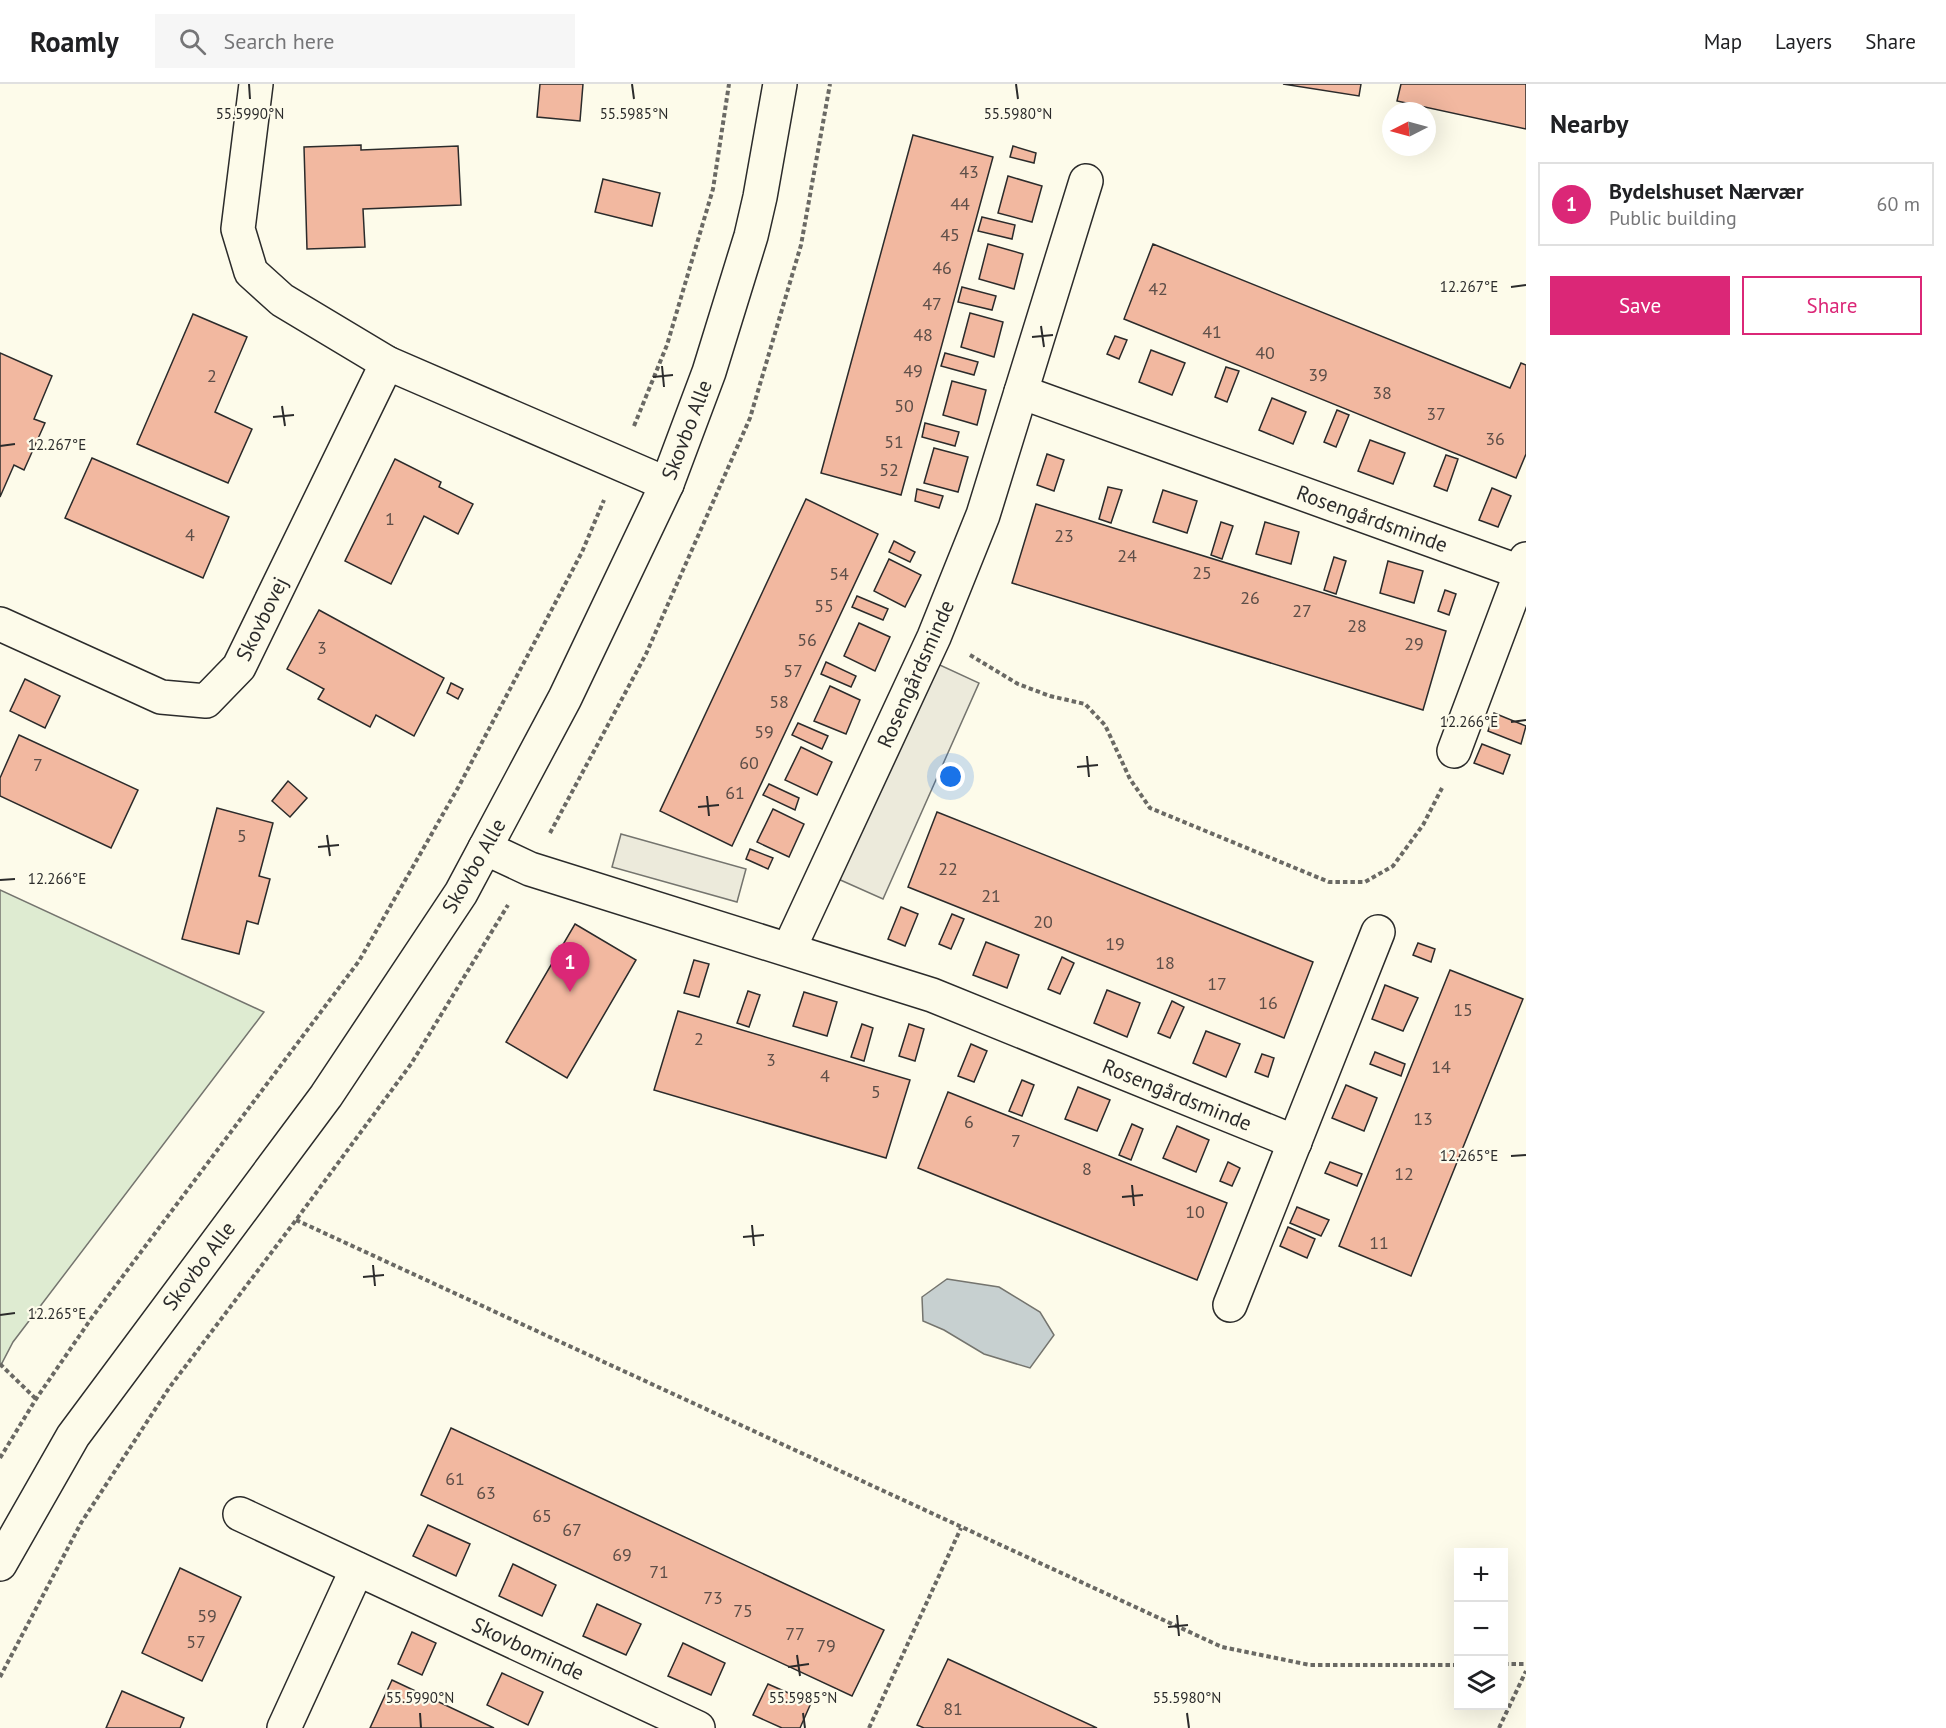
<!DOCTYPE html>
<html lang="en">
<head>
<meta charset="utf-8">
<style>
	:root { --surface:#fff; --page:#f6f6f6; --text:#202124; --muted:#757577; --line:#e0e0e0; --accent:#db2777 }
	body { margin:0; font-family:"PT Sans",sans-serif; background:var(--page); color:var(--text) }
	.controls { position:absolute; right:18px; bottom:18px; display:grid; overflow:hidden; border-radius:0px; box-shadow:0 6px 24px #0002 }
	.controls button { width:54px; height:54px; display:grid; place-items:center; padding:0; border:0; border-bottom:2px solid var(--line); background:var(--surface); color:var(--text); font:30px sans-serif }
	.compass { position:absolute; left:1382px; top:18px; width:54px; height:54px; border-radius:50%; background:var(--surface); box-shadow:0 6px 24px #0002; rotate:264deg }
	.you { position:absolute; left:951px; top:693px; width:21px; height:21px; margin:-15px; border:4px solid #fff; border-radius:50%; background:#1a73e8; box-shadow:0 0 0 9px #1a73e833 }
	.badge { display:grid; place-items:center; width:39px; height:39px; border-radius:50%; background:var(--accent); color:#fff; font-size:20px; font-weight:700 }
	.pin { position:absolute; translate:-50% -50px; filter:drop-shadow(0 2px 3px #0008) }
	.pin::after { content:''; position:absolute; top:32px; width:21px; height:18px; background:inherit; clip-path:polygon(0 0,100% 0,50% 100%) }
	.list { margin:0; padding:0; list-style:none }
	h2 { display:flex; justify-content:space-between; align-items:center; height:78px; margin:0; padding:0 24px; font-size:26px }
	h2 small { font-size:20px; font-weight:400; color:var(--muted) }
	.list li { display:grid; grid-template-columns:39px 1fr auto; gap:18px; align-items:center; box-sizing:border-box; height:84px; margin:0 12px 12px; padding:0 12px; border:2px solid var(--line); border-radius:0px }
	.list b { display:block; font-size:22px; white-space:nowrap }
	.list p { margin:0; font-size:20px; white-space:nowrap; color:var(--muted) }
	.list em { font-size:20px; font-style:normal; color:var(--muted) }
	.actions { display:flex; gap:12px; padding:18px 24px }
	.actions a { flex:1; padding:14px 0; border:2px solid var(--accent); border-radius:0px; text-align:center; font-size:21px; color:var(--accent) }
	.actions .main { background:var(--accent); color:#fff }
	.icon { flex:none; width:33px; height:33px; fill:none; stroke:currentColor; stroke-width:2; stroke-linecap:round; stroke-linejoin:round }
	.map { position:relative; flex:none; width:1526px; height:1644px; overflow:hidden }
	header { display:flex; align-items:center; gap:36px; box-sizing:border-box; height:84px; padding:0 30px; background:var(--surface); border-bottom:2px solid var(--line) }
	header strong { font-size:28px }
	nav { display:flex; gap:33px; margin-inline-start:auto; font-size:21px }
	.search { width:420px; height:54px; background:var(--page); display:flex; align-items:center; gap:15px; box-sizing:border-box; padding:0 21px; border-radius:0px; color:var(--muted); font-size:22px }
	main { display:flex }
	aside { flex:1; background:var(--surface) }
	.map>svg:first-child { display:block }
</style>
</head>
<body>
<header>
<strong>Roamly</strong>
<div class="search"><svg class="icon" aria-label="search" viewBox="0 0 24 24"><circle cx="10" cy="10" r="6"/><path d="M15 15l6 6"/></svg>Search here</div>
<nav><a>Map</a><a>Layers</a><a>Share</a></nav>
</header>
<main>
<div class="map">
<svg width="1526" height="1644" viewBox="0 0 1526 1644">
	<rect width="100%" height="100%" fill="#fdfbea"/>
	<polygon fill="#deebd1" stroke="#74746e" stroke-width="1.5" points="0,806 264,928 13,1258 0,1283"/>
	<g fill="#eceadb" stroke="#74746e" stroke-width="1.5">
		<polygon points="916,570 979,599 883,815 818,786"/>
		<polygon points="621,750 746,785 737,818 612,783"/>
	</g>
	<polygon fill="#c7d0d0" stroke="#74746e" stroke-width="1.5" points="947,1195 999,1203 1040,1228 1054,1251 1030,1284 984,1270 944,1246 923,1237 922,1213"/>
	<g fill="#f2b8a0" stroke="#2b2b2b" stroke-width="1.5">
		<polygon points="540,0 583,0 580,37 537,33"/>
		<polygon points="1283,0 1361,0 1359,12"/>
		<polygon points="1401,0 1526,0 1526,45 1397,17"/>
		<polygon points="913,51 993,73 901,411 821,389"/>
		<polygon points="361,61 361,66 458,62 461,121 363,125 365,163 307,165 304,63"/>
		<polygon points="1013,62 1036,69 1034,79 1010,73"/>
		<polygon points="1008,92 1042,102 1032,138 998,129"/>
		<polygon points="603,95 660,109 652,142 595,128"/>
		<polygon points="982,133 1015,141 1012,155 978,147"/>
		<polygon points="988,160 1023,170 1014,205 979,195"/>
		<polygon points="1153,160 1510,304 1521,279 1526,281 1526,370 1516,394 1124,235"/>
		<polygon points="962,203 996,212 992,226 958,218"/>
		<polygon points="970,229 1003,238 994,273 961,263"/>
		<polygon points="193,230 247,253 215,328 252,345 228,399 137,360"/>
		<polygon points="1115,252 1127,256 1119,275 1107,270"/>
		<polygon points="1151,266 1185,279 1172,311 1139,298"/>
		<polygon points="0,269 52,292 34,335 45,339 24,386 14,381 0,413"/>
		<polygon points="945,269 978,278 974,291 941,282"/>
		<polygon points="1226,283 1239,287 1227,318 1215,313"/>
		<polygon points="952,297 986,306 977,341 943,331"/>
		<polygon points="1272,314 1306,328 1293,360 1259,346"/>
		<polygon points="1337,326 1349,331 1336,363 1324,358"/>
		<polygon points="925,339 959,348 955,362 922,353"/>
		<polygon points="1370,356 1405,369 1393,400 1358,387"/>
		<polygon points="934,364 968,373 958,408 924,399"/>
		<polygon points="1047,370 1064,376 1054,407 1037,401"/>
		<polygon points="1446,371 1458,375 1447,407 1434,402"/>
		<polygon points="92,374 229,433 203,494 65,434"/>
		<polygon points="395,375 441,398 439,403 473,420 458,450 424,432 391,500 345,477"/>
		<polygon points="1108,403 1122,406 1111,439 1099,435"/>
		<polygon points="1492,404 1511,412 1498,443 1479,436"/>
		<polygon points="917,405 943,412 939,424 915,417"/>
		<polygon points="1163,406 1197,417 1187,449 1153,438"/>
		<polygon points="806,415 878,450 732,762 660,727"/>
		<polygon points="1036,420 1446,547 1423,626 1012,499"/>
		<polygon points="1221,438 1233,442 1222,475 1211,471"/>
		<polygon points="1265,438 1299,448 1291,480 1256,470"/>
		<polygon points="894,457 915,468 910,478 889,468"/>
		<polygon points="1334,473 1346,477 1336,510 1324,506"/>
		<polygon points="889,475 921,491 905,523 874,507"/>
		<polygon points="1388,477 1423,487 1414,519 1380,509"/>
		<polygon points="1445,506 1456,510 1449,531 1438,527"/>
		<polygon points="857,512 888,525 883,536 852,523"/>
		<polygon points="319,526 444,594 414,652 376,631 370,643 318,615 324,605 287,585"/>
		<polygon points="859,539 890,553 875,587 844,572"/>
		<polygon points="826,578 856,592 851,603 821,590"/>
		<polygon points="25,595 60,612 45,644 10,627"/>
		<polygon points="451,599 463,605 458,615 447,609"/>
		<polygon points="830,602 860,616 846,650 814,637"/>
		<polygon points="1494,629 1526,642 1521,660 1488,647"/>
		<polygon points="798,639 828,652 822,665 792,651"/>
		<polygon points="19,651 138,706 111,764 0,712 0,694"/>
		<polygon points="1482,660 1510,671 1503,690 1474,679"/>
		<polygon points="801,663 832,678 817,711 785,696"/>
		<polygon points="288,697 307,714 290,733 272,717"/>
		<polygon points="769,700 799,714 795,726 763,711"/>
		<polygon points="217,724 273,739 259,792 270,795 258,840 247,837 239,870 182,855"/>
		<polygon points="773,725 804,740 789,773 757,758"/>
		<polygon points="937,728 1313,878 1284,954 908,803"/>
		<polygon points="750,765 773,774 768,785 746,775"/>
		<polygon points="901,823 918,830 905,862 888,855"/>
		<polygon points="952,830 964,835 951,865 939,860"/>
		<polygon points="575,840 636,876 567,994 506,958"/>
		<polygon points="986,858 1019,871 1007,904 973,891"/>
		<polygon points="1418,859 1435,865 1431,878 1413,871"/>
		<polygon points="1062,873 1074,879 1060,910 1048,905"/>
		<polygon points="694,876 709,880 699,913 684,909"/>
		<polygon points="1450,886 1523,915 1411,1192 1339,1162"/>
		<polygon points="1385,901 1418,914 1403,947 1372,935"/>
		<polygon points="1107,906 1140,919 1127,953 1094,939"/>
		<polygon points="748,907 760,911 749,943 737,939"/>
		<polygon points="804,908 837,918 827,952 793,942"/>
		<polygon points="1172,917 1184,923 1170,954 1158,949"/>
		<polygon points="678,927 910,996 886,1074 654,1006"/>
		<polygon points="862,940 873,944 864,977 851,973"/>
		<polygon points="909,940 924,945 915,977 899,972"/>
		<polygon points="1206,947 1240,960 1226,993 1193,979"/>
		<polygon points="971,960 987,967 974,998 958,992"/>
		<polygon points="1375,968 1405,980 1401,992 1370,980"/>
		<polygon points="1262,970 1274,974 1268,993 1255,988"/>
		<polygon points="1022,996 1034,1001 1022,1032 1009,1027"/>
		<polygon points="1346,1001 1377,1014 1364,1047 1332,1034"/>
		<polygon points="1078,1003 1110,1016 1097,1047 1065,1035"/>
		<polygon points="948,1008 1227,1119 1197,1196 918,1084"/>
		<polygon points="1132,1040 1143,1045 1131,1076 1119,1071"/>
		<polygon points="1177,1042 1209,1056 1196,1088 1163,1074"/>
		<polygon points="1228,1078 1240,1084 1232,1102 1220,1097"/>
		<polygon points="1330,1078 1362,1090 1357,1102 1325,1089"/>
		<polygon points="1297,1123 1329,1136 1321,1152 1290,1139"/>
		<polygon points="1288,1143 1315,1155 1307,1174 1280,1162"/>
		<polygon points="451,1344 884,1546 852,1612 421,1411"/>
		<polygon points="428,1441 470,1460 456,1492 413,1472"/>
		<polygon points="513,1480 556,1501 542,1532 499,1512"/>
		<polygon points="180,1484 241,1513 202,1597 142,1569"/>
		<polygon points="597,1520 641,1540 626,1571 583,1552"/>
		<polygon points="412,1548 436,1559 422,1591 398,1580"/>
		<polygon points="683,1559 725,1579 711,1611 668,1592"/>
		<polygon points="948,1575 1097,1644 924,1644 917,1641"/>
		<polygon points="502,1589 543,1608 528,1641 487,1621"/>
		<polygon points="392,1596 494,1644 370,1644"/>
		<polygon points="768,1600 811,1619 800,1644 782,1644 753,1631"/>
		<polygon points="122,1607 184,1634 180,1644 106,1644"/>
	</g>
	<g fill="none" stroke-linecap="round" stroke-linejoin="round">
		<defs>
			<g id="minor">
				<polyline points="256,0 238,145 251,188 282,216 387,279 667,400"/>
				<polyline points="1021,308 1520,488"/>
				<polyline points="0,540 161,613 206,617 239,583 387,279"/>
				<polyline points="1454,667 1526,475"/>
				<polyline points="485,764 530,785 932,911 1295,1058"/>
				<polyline points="789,865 934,553 983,431 1086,97"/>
				<polyline points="1230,1221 1378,848"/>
				<polyline points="240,1430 698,1644"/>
				<polyline points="284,1644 357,1485"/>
			</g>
			<polyline id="tertiary" points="0,1480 73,1352 326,1012 461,809 565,614 667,400 709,288 751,152 760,113 780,0"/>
		</defs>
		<use href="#minor" stroke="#2b2b2b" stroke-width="36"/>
		<use href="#tertiary" stroke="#2b2b2b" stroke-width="36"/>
		<g stroke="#6a6964" stroke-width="4" stroke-dasharray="4.5 3" stroke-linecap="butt">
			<polyline points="634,342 667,261 713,105 729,0"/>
			<polyline points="970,571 1018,600 1050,612 1085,620 1105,641 1130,695 1150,724 1329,798 1365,798 1393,782 1423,741 1442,704"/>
			<polyline points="550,749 646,570 750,334 801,161 830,0"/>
			<polyline points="296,1136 1222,1563 1310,1581 1458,1581"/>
			<polyline points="0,1280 36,1315"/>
			<polyline points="0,1374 36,1315 93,1232 359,877 459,702 582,468 604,416"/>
			<polyline points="1504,1580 1526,1580"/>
			<polyline points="0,1593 81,1439 169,1304 296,1136 411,980 508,821"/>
			<polyline points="869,1644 961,1444"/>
			<polyline points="1499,1644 1526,1587"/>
		</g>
		<use href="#minor" stroke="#fdfbea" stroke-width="33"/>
		<use href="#tertiary" stroke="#fdfbea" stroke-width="33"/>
	</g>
	<path fill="none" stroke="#2b2b2b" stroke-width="2" d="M249,0L250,15M632,0L634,15M1016,0L1018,15M1511,203L1526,201M1041,242L1044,263M1032,253L1053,251M662,282L664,303M653,293L673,291M282,322L285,342M273,333L294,331M0,362L15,360M1511,638L1526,636M1087,672L1089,693M1077,683L1098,681M707,712L709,732M698,723L719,721M327,751L330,772M318,763L339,761M0,796L15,795M1511,1072L1526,1071M1132,1101L1134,1122M1122,1113L1143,1111M752,1141L754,1162M743,1153L764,1151M373,1181L375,1202M363,1193L384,1191M0,1231L15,1229M1177,1531L1179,1552M1168,1543L1188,1541M797,1571L800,1592M788,1583L809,1580M420,1629L421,1644M803,1629L805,1644M1187,1629L1189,1644"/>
	<g text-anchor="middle" stroke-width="4.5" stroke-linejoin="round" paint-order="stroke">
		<g font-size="18" fill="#5d4e48">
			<text x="969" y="94">43</text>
			<text x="960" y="126">44</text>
			<text x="950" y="157">45</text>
			<text x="942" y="190">46</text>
			<text x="1158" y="211">42</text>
			<text x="932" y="226">47</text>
			<text x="1212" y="254">41</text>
			<text x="923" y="257">48</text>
			<text x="1265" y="275">40</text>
			<text x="913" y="293">49</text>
			<text x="1318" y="297">39</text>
			<text x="212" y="298">2</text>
			<text x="1382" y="315">38</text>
			<text x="904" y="328">50</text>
			<text x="1436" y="336">37</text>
			<text x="1495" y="361">36</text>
			<text x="894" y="364">51</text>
			<text x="889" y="392">52</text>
			<text x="390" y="441">1</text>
			<text x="190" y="457">4</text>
			<text x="1064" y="458">23</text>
			<text x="1127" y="478">24</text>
			<text x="1202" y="495">25</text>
			<text x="839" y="496">54</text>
			<text x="1250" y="520">26</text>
			<text x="824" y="528">55</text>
			<text x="1302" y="533">27</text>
			<text x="1357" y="548">28</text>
			<text x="807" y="562">56</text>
			<text x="1414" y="566">29</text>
			<text x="322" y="570">3</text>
			<text x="793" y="593">57</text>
			<text x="779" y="624">58</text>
			<text x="764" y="654">59</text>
			<text x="749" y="685">60</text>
			<text x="38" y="687">7</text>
			<text x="735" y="715">61</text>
			<text x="242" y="758">5</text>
			<text x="948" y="791">22</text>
			<text x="991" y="818">21</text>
			<text x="1043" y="844">20</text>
			<text x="1115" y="866">19</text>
			<text x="1165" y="885">18</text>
			<text x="1217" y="906">17</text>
			<text x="1268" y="925">16</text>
			<text x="1463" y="932">15</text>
			<text x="699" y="961">2</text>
			<text x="771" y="982">3</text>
			<text x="1441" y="989">14</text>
			<text x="825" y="998">4</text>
			<text x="876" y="1014">5</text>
			<text x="1423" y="1041">13</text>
			<text x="969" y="1044">6</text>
			<text x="1016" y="1063">7</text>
			<text x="1087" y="1091">8</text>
			<text x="1404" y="1096">12</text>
			<text x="1195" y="1134">10</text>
			<text x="1379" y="1165">11</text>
			<text x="455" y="1401">61</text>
			<text x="486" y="1415">63</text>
			<text x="542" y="1438">65</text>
			<text x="572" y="1452">67</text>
			<text x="622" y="1477">69</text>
			<text x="659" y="1494">71</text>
			<text x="713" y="1520">73</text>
			<text x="743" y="1533">75</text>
			<text x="207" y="1538">59</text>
			<text x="795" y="1556">77</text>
			<text x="196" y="1564">57</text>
			<text x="826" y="1568">79</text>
			<text x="953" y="1631">81</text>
		</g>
		<g font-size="21" fill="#2b2b2b" stroke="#fdfbea">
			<text transform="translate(687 346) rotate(-69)" y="7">Skovbo Alle</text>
			<text transform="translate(1372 435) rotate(20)" y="7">Rosengårdsminde</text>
			<text transform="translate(262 535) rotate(-64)" y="7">Skovbovej</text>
			<text transform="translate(916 590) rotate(-66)" y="7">Rosengårdsminde</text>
			<text transform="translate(474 782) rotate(-60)" y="7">Skovbo Alle</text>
			<text transform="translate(1177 1011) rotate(22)" y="7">Rosengårdsminde</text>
			<text transform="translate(199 1182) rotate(-53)" y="7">Skovbo Alle</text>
			<text transform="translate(528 1565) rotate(25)" y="7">Skovbominde</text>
		</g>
	</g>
	<g font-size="15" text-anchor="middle" fill="#2b2b2b" stroke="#fdfbea" stroke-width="4.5" stroke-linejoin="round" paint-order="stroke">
		<text x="250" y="35">55.5990°N</text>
		<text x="634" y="35">55.5985°N</text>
		<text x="1018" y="35">55.5980°N</text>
		<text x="1469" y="208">12.267°E</text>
		<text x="57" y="366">12.267°E</text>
		<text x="1469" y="643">12.266°E</text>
		<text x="57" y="800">12.266°E</text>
		<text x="1469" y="1077">12.265°E</text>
		<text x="57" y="1235">12.265°E</text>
		<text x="420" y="1619">55.5990°N</text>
		<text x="803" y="1619">55.5985°N</text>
		<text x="1187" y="1619">55.5980°N</text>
	</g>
</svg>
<div class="controls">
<button>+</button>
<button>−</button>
<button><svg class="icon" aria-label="layers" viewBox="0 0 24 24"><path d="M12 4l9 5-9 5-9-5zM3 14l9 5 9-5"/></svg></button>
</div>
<svg class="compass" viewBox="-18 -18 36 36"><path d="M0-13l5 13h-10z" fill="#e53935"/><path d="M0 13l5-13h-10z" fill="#757577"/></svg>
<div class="you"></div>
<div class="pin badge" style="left:570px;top:908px">1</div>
</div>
<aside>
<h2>Nearby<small></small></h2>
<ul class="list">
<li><span class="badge">1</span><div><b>Bydelshuset Nærvær</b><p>Public building</p></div><em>60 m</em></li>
</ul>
<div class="actions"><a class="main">Save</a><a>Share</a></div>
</aside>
</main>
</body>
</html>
